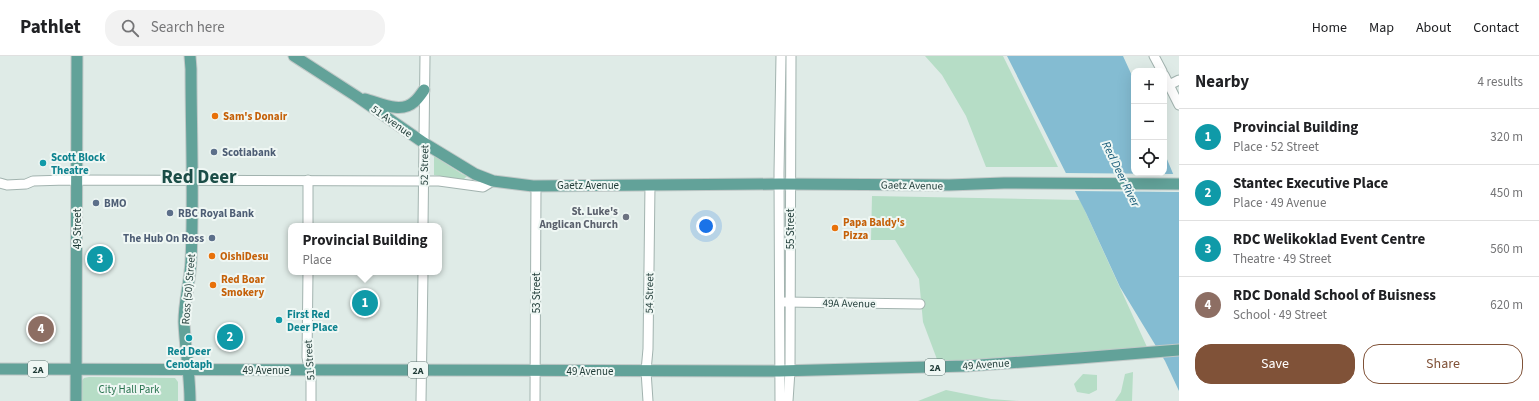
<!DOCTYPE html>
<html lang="en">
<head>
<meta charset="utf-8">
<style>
	:root { --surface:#fff; --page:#f2f2f2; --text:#202124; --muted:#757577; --line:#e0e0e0; --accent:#805238 }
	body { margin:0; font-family:"Source Sans 3",sans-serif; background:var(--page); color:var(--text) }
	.controls { position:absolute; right:12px; top:12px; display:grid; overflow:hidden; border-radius:8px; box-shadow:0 4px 16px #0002 }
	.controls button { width:36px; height:36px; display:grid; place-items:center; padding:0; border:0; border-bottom:1px solid var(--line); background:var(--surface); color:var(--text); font:20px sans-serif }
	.you { position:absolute; left:706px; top:170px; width:14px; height:14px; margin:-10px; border:3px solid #fff; border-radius:50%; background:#1a73e8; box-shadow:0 0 0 6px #1a73e833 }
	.badge { display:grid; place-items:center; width:26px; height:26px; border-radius:50%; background:var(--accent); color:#fff; font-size:13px; font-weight:700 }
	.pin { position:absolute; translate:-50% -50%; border:2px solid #fff; box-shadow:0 1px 4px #0006 }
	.popup { position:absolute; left:288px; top:167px; width:154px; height:52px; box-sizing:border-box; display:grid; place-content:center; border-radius:8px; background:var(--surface); filter:drop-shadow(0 1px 3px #0005); font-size:13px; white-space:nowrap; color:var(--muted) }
	.popup b { font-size:15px; color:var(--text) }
	.popup::after { content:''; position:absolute; left:50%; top:100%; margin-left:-8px; border:8px solid transparent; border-top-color:var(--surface) }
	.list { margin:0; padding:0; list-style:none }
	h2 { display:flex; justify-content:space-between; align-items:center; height:52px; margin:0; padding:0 16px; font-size:17px }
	h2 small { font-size:13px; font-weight:400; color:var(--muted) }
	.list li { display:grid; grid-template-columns:26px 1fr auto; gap:12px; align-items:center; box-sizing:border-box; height:56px; padding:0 16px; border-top:1px solid var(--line) }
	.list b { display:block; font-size:15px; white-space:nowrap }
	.list p { margin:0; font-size:13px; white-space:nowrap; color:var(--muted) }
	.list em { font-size:13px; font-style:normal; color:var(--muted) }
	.actions { display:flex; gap:8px; padding:12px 16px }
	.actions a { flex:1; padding:9px 0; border:1px solid var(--accent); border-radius:16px; text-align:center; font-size:14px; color:var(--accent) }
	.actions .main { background:var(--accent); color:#fff }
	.icon { flex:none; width:22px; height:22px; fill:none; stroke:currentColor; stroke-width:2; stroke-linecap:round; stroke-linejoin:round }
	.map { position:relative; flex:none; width:1179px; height:345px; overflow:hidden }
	header { display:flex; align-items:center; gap:24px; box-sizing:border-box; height:56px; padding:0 20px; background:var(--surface); border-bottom:1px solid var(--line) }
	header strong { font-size:19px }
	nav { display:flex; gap:22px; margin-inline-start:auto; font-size:14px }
	.search { width:280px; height:36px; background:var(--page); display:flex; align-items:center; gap:10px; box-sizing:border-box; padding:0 14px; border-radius:16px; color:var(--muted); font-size:15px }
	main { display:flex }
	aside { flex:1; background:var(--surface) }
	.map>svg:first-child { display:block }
</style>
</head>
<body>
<header>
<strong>Pathlet</strong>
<div class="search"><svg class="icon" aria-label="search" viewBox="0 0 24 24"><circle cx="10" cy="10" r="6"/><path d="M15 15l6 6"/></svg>Search here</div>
<nav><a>Home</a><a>Map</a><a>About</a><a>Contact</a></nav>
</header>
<main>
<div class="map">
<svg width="1179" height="345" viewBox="0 0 1179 345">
	<rect width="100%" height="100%" fill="#dfebe7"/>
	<g fill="#b6ddc6">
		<polygon points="925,0 1003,0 1058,111 986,111 966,60 942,19"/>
		<polygon points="434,100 462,118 467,120 463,124 434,119"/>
		<polygon points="872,140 1080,144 1147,291 999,305 938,306 923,266 919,223 895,184 871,184"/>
		<polygon points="1133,316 1132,345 1115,345 1121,336 1125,318"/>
		<polygon points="1083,318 1097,319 1097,334 1089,338 1077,336 1074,328"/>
		<polygon points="89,321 175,322 178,326 178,345 80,345 81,326 84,322"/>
		<polygon points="946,334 991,343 1019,345 918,345"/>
	</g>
	<polygon fill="#84bcd2" points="1007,0 1123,0 1134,24 1134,117 1164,117 1164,96 1179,132 1179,335 1165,305 1120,231 1086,157"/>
	<polygon fill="#dfebe7" points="1064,117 1175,118 1179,127 1179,136 1073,135"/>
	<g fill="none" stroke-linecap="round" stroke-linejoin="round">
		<defs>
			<g id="minor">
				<polyline points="1154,0 1162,15"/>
				<polyline points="1164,19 1179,49"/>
				<polyline points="1169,29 1179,24"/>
				<polyline points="308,124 308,170"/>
				<polyline points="0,127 7,129 26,128 33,125 67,124 423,125 439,125 483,131 493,125"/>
				<polyline points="423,170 425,0"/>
				<polyline points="308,216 307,301 311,324 311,345"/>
				<polyline points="785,246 920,248"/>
				<polyline points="421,345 423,216"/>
				<polyline points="535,345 536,130"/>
				<polyline points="648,345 646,315 648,293 650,129"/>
				<polyline points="780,345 779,117 781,0"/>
				<polyline points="788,345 790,315 791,0"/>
			</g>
			<g id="major">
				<path d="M190,0L191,13C191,77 194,141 191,205C190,226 184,245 184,266C185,292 190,318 190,345"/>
				<polyline points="294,0 356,40 424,87 475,118 493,125 533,130 779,128 949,129 1004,127 1179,128"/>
				<path d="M365,43C380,47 401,58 414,46C418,43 421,38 424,34"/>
				<polyline points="0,313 779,315 966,310 1079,302 1179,294"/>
				<polyline points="76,345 77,0"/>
			</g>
		</defs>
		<use href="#minor" stroke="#a2b3af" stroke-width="11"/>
		<use href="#major" stroke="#c0c8c7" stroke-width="13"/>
		<use href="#minor" stroke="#fff" stroke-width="9"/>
		<use href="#major" stroke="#62a299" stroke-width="11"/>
	</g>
	<g fill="#e8710a" stroke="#eff7f4" stroke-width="1.5">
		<circle cx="215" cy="60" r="4"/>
		<circle cx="835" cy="172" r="4"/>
		<circle cx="212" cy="200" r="4"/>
		<circle cx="213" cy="229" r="4"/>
	</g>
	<g fill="#5c6f8a" stroke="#eff7f4" stroke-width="1.5">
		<circle cx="214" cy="96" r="4"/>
		<circle cx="96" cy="147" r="4"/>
		<circle cx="170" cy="157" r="4"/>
		<circle cx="212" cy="182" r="4"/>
	</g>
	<g fill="#0f9aa8" stroke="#eff7f4" stroke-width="1.5">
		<circle cx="43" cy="107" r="4"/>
		<circle cx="279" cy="264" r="4"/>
		<circle cx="189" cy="282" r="4"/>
	</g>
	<circle fill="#6b7280" stroke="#eff7f4" stroke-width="1.5" cx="626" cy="161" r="4"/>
	<g text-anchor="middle" stroke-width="4" stroke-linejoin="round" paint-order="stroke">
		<g fill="#eff7f4" stroke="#5d7370" stroke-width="1">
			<rect x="925" y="303" width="20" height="16" rx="3"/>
			<rect x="28" y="305" width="20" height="16" rx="3"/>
			<rect x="408" y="306" width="20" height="16" rx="3"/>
		</g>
		<g font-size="10" font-weight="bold" fill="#1f3b37">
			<text x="935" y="315">2A</text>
			<text x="38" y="317">2A</text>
			<text x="418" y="318">2A</text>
		</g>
		<g font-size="11" font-weight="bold" fill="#c56008" stroke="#eff7f4" text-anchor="start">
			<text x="223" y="64">Sam's Donair</text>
			<text x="843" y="170">Papa Baldy's<tspan x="843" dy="13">Pizza</tspan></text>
			<text x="220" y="204">OishiDesu</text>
			<text x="221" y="227">Red Boar<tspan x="221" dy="13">Smokery</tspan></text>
		</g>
		<g font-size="11" fill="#1f3b37" stroke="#eff7f4">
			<text transform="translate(392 65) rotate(35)" y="4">51 Avenue</text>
			<text transform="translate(424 109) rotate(-89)" y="4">52 Street</text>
			<text x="588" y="133">Gaetz Avenue</text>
			<text transform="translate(912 129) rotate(1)" y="4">Gaetz Avenue</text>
			<text transform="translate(77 173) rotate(-90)" y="4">49 Street</text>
			<text transform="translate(790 173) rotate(-90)" y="4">55 Street</text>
			<text transform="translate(188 233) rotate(-85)" y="4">Ross (50) Street</text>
			<text transform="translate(536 237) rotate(-90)" y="4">53 Street</text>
			<text transform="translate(649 237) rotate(-89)" y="4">54 Street</text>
			<text transform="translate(849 247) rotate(1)" y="4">49A Avenue</text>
			<text transform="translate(309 304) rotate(-94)" y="4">51 Street</text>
			<text transform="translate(986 308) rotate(-4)" y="4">49 Avenue</text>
			<text x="266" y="318">49 Avenue</text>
			<text x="590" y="319">49 Avenue</text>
		</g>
		<g font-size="11" font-weight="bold" fill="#4e5e75" stroke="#eff7f4" text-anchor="start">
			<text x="222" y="100">Scotiabank</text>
			<text x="104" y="151">BMO</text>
			<text x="178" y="161">RBC Royal Bank</text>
			<text x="204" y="186" text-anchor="end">The Hub On Ross</text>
		</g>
		<g font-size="11" font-weight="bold" fill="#0d838f" stroke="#eff7f4" text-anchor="start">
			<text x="51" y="105">Scott Block<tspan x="51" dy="13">Theatre</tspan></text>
			<text x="287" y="262">First Red<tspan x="287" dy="13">Deer Place</tspan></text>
			<text x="189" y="299" text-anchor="middle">Red Deer<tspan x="189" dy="13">Cenotaph</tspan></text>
		</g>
		<g font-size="11" font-weight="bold" fill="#5b616d" stroke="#eff7f4" text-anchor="end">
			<text x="618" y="159">St. Luke's<tspan x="618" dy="13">Anglican Church</tspan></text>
		</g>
		<g font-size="11" fill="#28734f" stroke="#eff7f4">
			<text x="129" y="337">City Hall Park</text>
		</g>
		<g font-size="12" font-style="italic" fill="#185c78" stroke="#eff7f4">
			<text transform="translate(1121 118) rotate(64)" y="4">Red Deer River</text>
		</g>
		<g font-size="19" font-weight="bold" fill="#1b4d47" stroke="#eff7f4">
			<text x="199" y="127">Red Deer</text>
		</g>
	</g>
</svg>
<div class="controls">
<button>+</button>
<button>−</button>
<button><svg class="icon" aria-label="locate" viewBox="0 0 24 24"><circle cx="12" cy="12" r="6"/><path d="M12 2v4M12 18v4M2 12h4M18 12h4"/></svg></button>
</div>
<div class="you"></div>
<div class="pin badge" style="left:365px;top:247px;background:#0f9aa8">1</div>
<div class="popup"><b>Provincial Building</b>Place</div>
<div class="pin badge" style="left:230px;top:281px;background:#0f9aa8">2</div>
<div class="pin badge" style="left:100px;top:203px;background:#0f9aa8">3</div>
<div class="pin badge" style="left:41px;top:273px;background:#8d6e63">4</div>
</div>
<aside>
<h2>Nearby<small>4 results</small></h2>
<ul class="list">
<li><span class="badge" style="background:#0f9aa8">1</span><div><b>Provincial Building</b><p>Place · 52 Street</p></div><em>320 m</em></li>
<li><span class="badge" style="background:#0f9aa8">2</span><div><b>Stantec Executive Place</b><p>Place · 49 Avenue</p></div><em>450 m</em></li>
<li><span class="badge" style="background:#0f9aa8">3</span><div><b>RDC Welikoklad Event Centre</b><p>Theatre · 49 Street</p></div><em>560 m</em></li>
<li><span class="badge" style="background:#8d6e63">4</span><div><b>RDC Donald School of Buisness</b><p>School · 49 Street</p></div><em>620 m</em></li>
</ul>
<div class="actions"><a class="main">Save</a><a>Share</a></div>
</aside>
</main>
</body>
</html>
